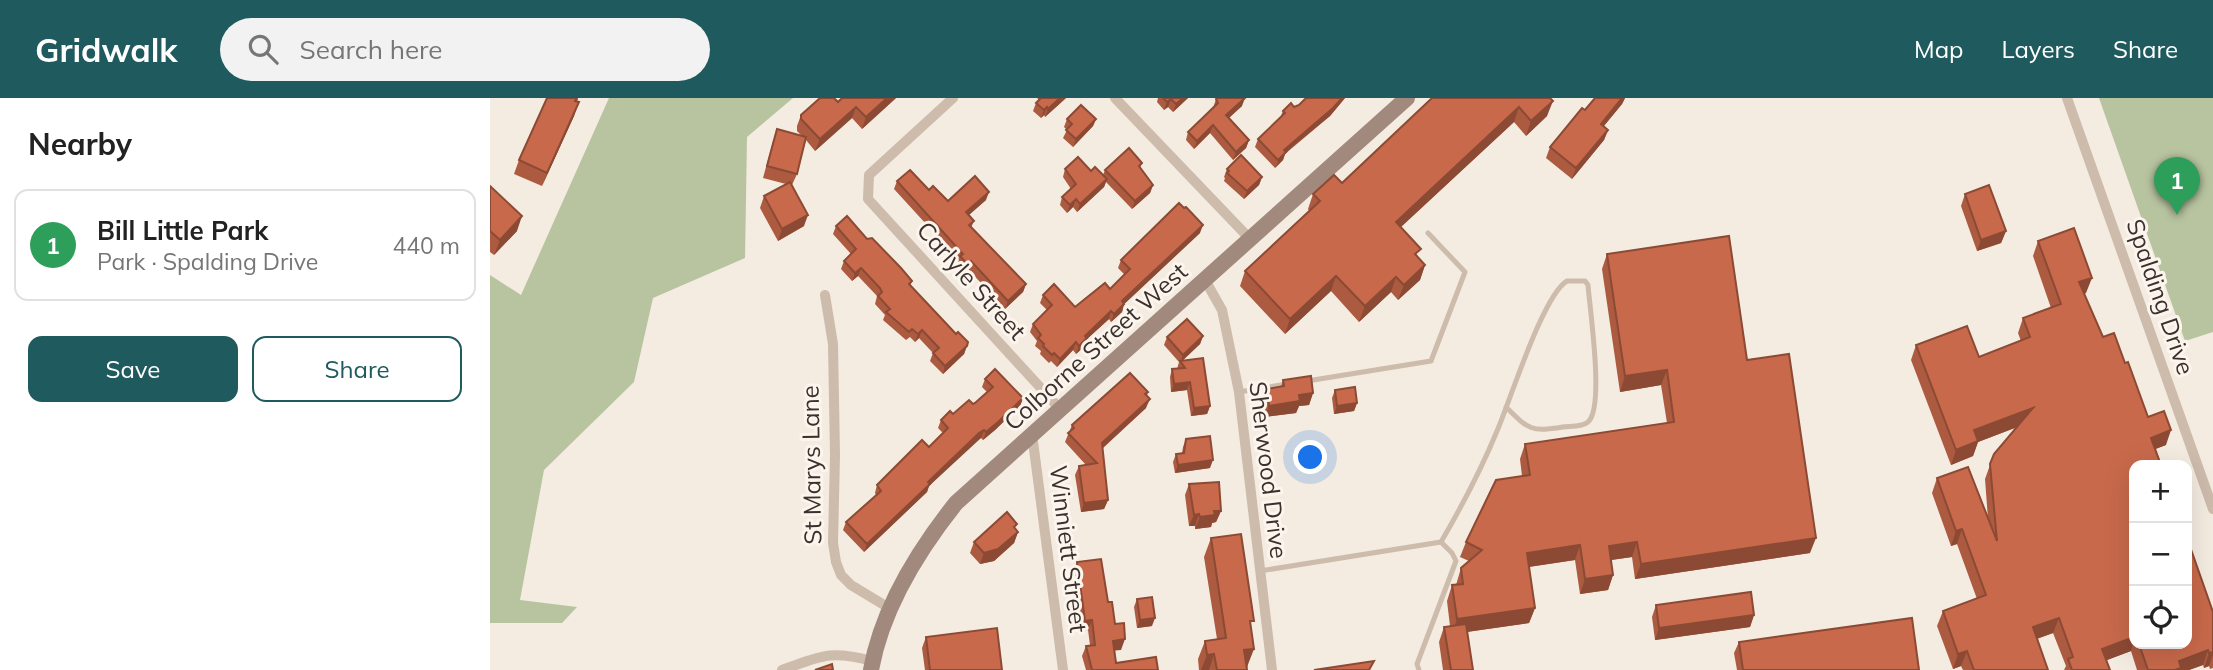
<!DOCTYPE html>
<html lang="en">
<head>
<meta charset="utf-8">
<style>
	:root { --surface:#fff; --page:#f2f2f2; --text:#222; --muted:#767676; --line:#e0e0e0; --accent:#1f5a5e }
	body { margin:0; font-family:Mulish,sans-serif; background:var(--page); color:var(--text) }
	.controls { position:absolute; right:21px; bottom:21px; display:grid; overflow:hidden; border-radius:14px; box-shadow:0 7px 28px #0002 }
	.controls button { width:63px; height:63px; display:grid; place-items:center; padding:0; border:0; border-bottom:2px solid var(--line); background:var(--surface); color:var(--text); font:35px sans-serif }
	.you { position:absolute; left:821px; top:360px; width:24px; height:24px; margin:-18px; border:5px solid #fff; border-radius:50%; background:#1a73e8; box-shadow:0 0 0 10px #1a73e833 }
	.badge { display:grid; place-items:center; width:46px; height:46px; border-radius:50%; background:var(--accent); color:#fff; font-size:23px; font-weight:700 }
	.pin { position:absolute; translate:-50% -58px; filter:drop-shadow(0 2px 4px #0008) }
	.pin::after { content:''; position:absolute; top:37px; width:24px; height:21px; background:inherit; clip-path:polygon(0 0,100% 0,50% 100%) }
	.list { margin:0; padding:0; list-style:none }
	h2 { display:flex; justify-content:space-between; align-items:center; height:91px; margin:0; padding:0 28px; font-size:30px }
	h2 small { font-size:23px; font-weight:400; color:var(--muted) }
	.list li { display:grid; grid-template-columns:46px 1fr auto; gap:21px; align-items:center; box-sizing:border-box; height:112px; margin:0 14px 14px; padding:0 14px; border:2px solid var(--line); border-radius:14px }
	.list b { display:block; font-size:26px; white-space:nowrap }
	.list p { margin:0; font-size:23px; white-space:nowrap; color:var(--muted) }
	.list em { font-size:23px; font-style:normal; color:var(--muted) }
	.actions { display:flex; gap:14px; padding:21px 28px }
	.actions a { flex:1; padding:16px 0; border:2px solid var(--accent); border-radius:14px; text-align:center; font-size:24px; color:var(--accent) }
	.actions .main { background:var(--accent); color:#fff }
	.icon { flex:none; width:38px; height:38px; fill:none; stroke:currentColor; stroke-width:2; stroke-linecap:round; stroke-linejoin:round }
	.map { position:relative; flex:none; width:1723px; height:572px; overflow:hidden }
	header { display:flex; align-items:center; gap:42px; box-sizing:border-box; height:98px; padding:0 35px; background:var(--accent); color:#fff }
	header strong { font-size:33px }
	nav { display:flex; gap:38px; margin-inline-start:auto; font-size:24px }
	.search { width:490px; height:63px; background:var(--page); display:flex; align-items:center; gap:18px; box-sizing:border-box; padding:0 24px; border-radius:38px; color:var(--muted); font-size:26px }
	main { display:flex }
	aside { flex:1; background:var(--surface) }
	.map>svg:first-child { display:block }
</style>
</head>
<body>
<header>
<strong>Gridwalk</strong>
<div class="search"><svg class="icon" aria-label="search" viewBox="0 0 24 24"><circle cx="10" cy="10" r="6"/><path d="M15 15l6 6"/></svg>Search here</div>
<nav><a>Map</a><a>Layers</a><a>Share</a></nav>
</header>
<main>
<aside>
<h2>Nearby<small></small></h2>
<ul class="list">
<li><span class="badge" style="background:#2e9e5b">1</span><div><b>Bill Little Park</b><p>Park · Spalding Drive</p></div><em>440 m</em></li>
</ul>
<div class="actions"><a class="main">Save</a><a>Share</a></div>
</aside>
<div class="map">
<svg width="1723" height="572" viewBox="0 0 1723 572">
	<rect width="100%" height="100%" fill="#f4ebe1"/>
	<g fill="#b8c4a0">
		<polygon points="119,0 303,0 257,39 255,160 163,200 144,284 54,372 30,502 87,509 72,525 0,525 0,177 31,197"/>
		<polygon points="1609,0 1723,0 1723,234 1695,243"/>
	</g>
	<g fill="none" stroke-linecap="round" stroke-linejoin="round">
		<g stroke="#cdbbac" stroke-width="5">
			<polyline points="817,283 941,263 975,174 938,135"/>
			<polyline points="749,294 797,286"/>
			<path d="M770,473L951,444C972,408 991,372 1007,333C1020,303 1053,197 1077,183H1095L1098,187C1100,213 1114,306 1099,323C1094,329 1081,328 1073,329C1041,334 1039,332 1016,309"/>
			<polyline points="929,572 927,566 966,463 962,455 951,444"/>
		</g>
		<g stroke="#cdbbac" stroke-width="10">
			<polyline points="463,0 379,77 378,101 570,311"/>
			<polyline points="625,0 760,141"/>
			<polyline points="1577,0 1723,411"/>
			<polyline points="715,182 732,212 749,294 782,572"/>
			<polyline points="335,197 343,246 345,357 343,445 346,464 351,477 361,487 399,510"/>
			<polyline points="542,336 573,572"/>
			<path d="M292,572C332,558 339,552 382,563"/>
		</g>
		<path stroke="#a18a7d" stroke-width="16" d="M381,572C392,510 427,454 466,405L917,0"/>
	</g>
	<g fill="#ac5a40">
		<polygon points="57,0 88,0 84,18 52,88 24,76 29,62"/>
		<polygon points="406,0 372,31 362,20 325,53 316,42 307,76 302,87 314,128 288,143 270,110 274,98 296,86 273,80 283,43 287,31 312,38 307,33 307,28 311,17 348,4"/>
		<polygon points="547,0 576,0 555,19 554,17 551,20 543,13 546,5 549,2"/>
		<polygon points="668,0 698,0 683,14 678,9 674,12 667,4"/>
		<polygon points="816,0 855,0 840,18 795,56 793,62 785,70 765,49 768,41 790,20 793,13 809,7"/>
		<polygon points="942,0 1060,0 1057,18 1036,38 1024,24 911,129 928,159 935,167 930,182 908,202 901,194 869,224 841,193 795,236 750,188 755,173 819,113 818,111 823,96 852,85"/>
		<polygon points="1105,0 1135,0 1132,6 1114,28 1118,32 1114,42 1082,81 1056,60 1060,49"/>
		<polygon points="726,1 752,8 739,20 759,42 756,50 743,62 720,35 704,51 696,42 698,34 723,10"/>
		<polygon points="577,21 606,21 603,28 583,49 573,40 577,32 574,29"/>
		<polygon points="652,65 650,70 663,87 660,95 642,111 616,84 614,89 587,114 583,109 577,115 570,107 572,99 581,91 573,79 575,71 601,73 613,77 615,72"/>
		<polygon points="737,71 772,79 769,87 754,101 734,83 735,80 734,79"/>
		<polygon points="407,83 458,103 496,102 479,117 484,123 481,130 536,186 533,194 515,211 478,171 474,174 467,166 469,162 404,91"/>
		<polygon points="0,88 27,133 4,157 0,154"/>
		<polygon points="1475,96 1516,133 1511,145 1487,153 1471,108"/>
		<polygon points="346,128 377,141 422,183 420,188 466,236 478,244 474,256 453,276 440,263 443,255 429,240 425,244 420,239 416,242 393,222 395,217 385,206 387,198 369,179 368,178 362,183 351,171 354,163 361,156 343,136"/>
		<polygon points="710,135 634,206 632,214 621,224 619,221 597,241 595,248 586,256 583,252 567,269 561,263 559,265 550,256 551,253 545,248 547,243 540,234 543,226 557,212 550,205 553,197 585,209 620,191 635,177 628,170 631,162"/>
		<polygon points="1548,143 1596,195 1594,196 1613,239 1635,265 1658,319 1676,347 1665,351 1644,367 1644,546 1697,546 1723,514 1723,570 1720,571 1719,568 1714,570 1713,567 1699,572 1647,572 1641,553 1616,562 1620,572 1574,572 1576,568 1563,535 1547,541 1558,572 1473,572 1471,568 1463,571 1447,528 1453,513 1487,501 1467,446 1461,448 1442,395 1447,380 1498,421 1495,381 1504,356 1527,329 1488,344 1483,358 1461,367 1421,262 1426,247 1489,259 1531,243 1528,235 1533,220 1561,210 1543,158"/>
		<polygon points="1117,156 1257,262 1320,455 1145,481 1142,459 1121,462 1123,477 1118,492 1090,496 1085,462 1039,469 1045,510 1039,525 977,534 983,572 953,572 949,544 954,529 960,528 957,503 962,487 966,487 971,470 979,463 970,459 976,444 1032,378 1030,361 1035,346 1177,325 1171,287 1130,294 1112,171"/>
		<polygon points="713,238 710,246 692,263 720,308 717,316 701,318 697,292 681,294 680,279 682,271 687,271 689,264 674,247 677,239"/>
		<polygon points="495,281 533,300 530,308 505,332 493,342 491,340 486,343 439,388 437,394 374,454 353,432 356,424 386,397 385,395 387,387 439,349 453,335 448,330 451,322 485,305 497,294 492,289"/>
		<polygon points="793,282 823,295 819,307 809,308 806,315 775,319 773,302 777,291 791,289"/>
		<polygon points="845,292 867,305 864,313 844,316 842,300"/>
		<polygon points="658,294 657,298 656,310 612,351 618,402 614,411 591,414 585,377 589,368 596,367 575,344 582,327"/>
		<polygon points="696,341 720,370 685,375 683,364 686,356 692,355 693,349"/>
		<polygon points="699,386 731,413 726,424 722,425 721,429 705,431 705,428 699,428 695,397"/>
		<polygon points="526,431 528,434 524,445 504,463 490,466 480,455 484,444"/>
		<polygon points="721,440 761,532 757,572 709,572 708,561 715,543 727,541 714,459"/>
		<polygon points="587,464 618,504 631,552 624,552 626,565 668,572 596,572 592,558 596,548 600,547 598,532 591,533 583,474"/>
		<polygon points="647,501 662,528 647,530 644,509"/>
		<polygon points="1166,507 1264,517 1260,529 1165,542 1162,519"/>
		<polygon points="436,539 512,572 435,572 432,550"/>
		<polygon points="1249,544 1429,572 1247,572 1244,555"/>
	</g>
	<g fill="#8c4a34">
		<polygon points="397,0 406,0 372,31 376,19"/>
		<polygon points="570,0 576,0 555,19 558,11"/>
		<polygon points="693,0 698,0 683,14 686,6"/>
		<polygon points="755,0 752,8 733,25 736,17"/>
		<polygon points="852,0 855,0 840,18 802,49 795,56 793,62 785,70 794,52"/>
		<polygon points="1132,0 1135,0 1132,6 1107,36 1111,26"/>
		<polygon points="681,1 678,9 674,12 677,4"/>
		<polygon points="1063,3 1057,18 1036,38 1041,23"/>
		<polygon points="89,4 84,18 52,88 57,75"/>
		<polygon points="366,9 362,20 325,53 330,41"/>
		<polygon points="557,9 554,17 551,20 554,12"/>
		<polygon points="1029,9 1024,24 900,139 906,124"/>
		<polygon points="606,21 603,28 583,49 586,41"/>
		<polygon points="723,27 720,35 704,51 707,43"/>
		<polygon points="1118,32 1114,42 1082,81 1086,70"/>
		<polygon points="759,42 756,50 743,62 746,54"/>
		<polygon points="772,79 769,87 754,101 757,93"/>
		<polygon points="617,81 614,89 587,114 590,106"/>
		<polygon points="663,87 660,95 642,111 645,103"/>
		<polygon points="499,94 496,102 473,122 476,114"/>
		<polygon points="586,101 583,109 577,115 580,107"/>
		<polygon points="318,117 314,128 288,143 292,131"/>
		<polygon points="32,118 27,133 4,157 10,142"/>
		<polygon points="713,127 710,135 629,211 632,203"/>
		<polygon points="1516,133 1511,145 1487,153 1491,142"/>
		<polygon points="935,167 930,182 908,202 914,187"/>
		<polygon points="371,170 368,178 362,183 365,175"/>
		<polygon points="846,178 841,193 795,236 800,221"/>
		<polygon points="906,179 901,194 869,224 875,208"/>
		<polygon points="1602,180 1596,195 1584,199 1589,184"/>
		<polygon points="536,186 533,194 515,211 518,203"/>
		<polygon points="634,206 632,214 621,224 624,216"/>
		<polygon points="621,213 619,221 597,241 595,248 586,256 589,248 595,238"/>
		<polygon points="432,232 429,240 425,244 428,236"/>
		<polygon points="713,238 710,246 690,265 693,257"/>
		<polygon points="586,244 583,252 567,269 570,261"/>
		<polygon points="477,248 474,256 453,276 455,268"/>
		<polygon points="1177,272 1171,287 1130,294 1135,278"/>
		<polygon points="700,284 697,292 681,294 684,286"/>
		<polygon points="823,295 819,307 809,308 806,315 775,319 779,308 809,297"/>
		<polygon points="533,300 530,308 505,332 493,342 496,334"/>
		<polygon points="660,301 656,310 608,354 612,345"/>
		<polygon points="867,305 864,313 844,316 847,308"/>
		<polygon points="720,308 717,316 701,318 704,310"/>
		<polygon points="1543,310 1538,325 1488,344 1483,358 1461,367 1466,352 1484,332"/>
		<polygon points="494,332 491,340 439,388 437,394 374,454 377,446 438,384"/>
		<polygon points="1681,332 1676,347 1655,355 1661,340"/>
		<polygon points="723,362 720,370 685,375 688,367"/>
		<polygon points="618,402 614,411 591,414 594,405"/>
		<polygon points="724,413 731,413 726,424 722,425 721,429 705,431 710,419"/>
		<polygon points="709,416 705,428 699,428 704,417"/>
		<polygon points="1472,431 1467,446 1461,448 1466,433"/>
		<polygon points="528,434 524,445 504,463 490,466 494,455"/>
		<polygon points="1326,440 1320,455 1145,481 1151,466"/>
		<polygon points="1147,444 1142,459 1114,463 1119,448"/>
		<polygon points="1090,447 1085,462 1031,470 1037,455"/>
		<polygon points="1123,477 1118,492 1090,496 1095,481"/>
		<polygon points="1045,510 1039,525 962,536 967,521"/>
		<polygon points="1264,517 1260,529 1165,542 1169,530"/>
		<polygon points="665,520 662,528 647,530 650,522"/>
		<polygon points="1569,520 1563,535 1537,544 1543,529"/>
		<polygon points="602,522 598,532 591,533 595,523"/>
		<polygon points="1644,539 1644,543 1641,553 1607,566 1612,551"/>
		<polygon points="635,541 631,552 619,553 623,543"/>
		<polygon points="764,551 757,569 754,552"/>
		<polygon points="1718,552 1713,567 1699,572 1685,572 1689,563"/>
		<polygon points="1477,553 1471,568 1463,571 1468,556"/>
		<polygon points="1723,554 1723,557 1719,568 1714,570 1719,555"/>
		<polygon points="724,556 719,572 711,572 717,557"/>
	</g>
	<g fill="#c8694b" stroke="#8c4a34" stroke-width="2">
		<polygon points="57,0 87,0 85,3 89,4 57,75 29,62"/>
		<polygon points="330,0 344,0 348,4 352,0 397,0 376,19 366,9 330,41 311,21 311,17"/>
		<polygon points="551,0 570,0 558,11 557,9 554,12 546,5"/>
		<polygon points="673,0 693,0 686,6 681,1 677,4"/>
		<polygon points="727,0 755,0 736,17 759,42 746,54 723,27 707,43 698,34 728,5 726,1"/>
		<polygon points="816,0 852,0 843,10 794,52 796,54 788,62 768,41 795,15 793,13 801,5 804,9 809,7"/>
		<polygon points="942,0 1060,0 1063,3 1041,23 1029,9 906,124 931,151 925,156 935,167 914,187 906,179 875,208 846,178 800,221 755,173 830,103 823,96 844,77 852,85"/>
		<polygon points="1105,0 1132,0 1111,26 1118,32 1086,70 1060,49 1092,10 1095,12"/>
		<polygon points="591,7 606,21 586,41 576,32 582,26 577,21"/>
		<polygon points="287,31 316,39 307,76 277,68"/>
		<polygon points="639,50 652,65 649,68 663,87 645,103 615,72"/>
		<polygon points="751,57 772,79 757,93 737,75 739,73 737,71"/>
		<polygon points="588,59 601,73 605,69 617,81 590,106 586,101 580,107 572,99 586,86 575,71"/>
		<polygon points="420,72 439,92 443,88 458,103 485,78 499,94 476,114 484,123 479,127 536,186 518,203 481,163 477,166 470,158 473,156 407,83"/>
		<polygon points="300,84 318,117 292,131 274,98"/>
		<polygon points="1499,87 1516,133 1491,142 1475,96"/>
		<polygon points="0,88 32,118 10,142 0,133"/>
		<polygon points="689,105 694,110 696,109 713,127 632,203 634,206 624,216 621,213 595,238 597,240 589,248 586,244 570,261 564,255 562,257 553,248 554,246 548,240 551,237 543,226 562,207 553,197 564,186 585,209 615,185 620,191 640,171 631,162"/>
		<polygon points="357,118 377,141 382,140 411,170 422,183 419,186 466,236 468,234 478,244 477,248 455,268 443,255 449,250 432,232 428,236 422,231 419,234 396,214 400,211 388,198 392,194 390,190 372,171 371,170 365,175 354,163 366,151 346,128"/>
		<polygon points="1584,130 1602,180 1589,184 1613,239 1624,235 1635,265 1638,264 1658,319 1674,313 1681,332 1661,340 1671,367 1644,367 1644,539 1612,551 1620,572 1582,572 1578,561 1583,559 1569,520 1543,529 1558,572 1484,572 1477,553 1468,556 1453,513 1496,497 1472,431 1466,433 1447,380 1478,369 1507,443 1500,366 1504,356 1543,310 1484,332 1488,343 1466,352 1426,247 1477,228 1489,259 1540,239 1533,220 1571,206 1548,143"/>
		<polygon points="1239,138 1257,262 1299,256 1326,440 1151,466 1147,444 1119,448 1123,477 1095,481 1090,447 1037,455 1045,510 967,521 962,487 973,486 971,470 992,452 976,444 1006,382 1040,377 1035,346 1184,324 1177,272 1135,278 1117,156"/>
		<polygon points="697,221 713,238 693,257 677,239"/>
		<polygon points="713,260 720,308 704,310 700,284 684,286 682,271 695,270 690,263"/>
		<polygon points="505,271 533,300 508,324 496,334 494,332 489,335 438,384 440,386 377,446 356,424 391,393 387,387 432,342 439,349 458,330 451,322 460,313 463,316 479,302 483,306 485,305 503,289 495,281"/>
		<polygon points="640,275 658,294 655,296 660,301 612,345 618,402 594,405 589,368 607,365 578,335 584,330 582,327"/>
		<polygon points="821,278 823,295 809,297 810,303 779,308 777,291 794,288 793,282"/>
		<polygon points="865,289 867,305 847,308 845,292"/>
		<polygon points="720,338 723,362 688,367 686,356 694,355 696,341"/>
		<polygon points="729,384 731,413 724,413 725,417 710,419 709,416 704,417 699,386"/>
		<polygon points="517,414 527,426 524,429 528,434 508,451 494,455 484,444"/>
		<polygon points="751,436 764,523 760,523 764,551 754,552 757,572 727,572 724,556 717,557 715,543 736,540 721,440"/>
		<polygon points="1697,440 1723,514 1723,554 1719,555 1718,552 1689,563 1691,570 1685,572 1658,572 1649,546 1697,546"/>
		<polygon points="611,461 618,504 622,504 625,526 634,525 635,541 623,543 626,565 666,559 668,572 602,572 596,548 605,547 602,522 595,523 587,464"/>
		<polygon points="1261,494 1264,517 1169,530 1166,507"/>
		<polygon points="662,499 665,520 650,522 647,501"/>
		<polygon points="1422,520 1429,572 1253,572 1249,544"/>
		<polygon points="976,526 983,572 961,572 954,529"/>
		<polygon points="507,530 512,572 440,572 436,539"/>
		<polygon points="884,563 879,572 824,572"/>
		<polygon points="342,566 343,572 325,572"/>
	</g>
	<g text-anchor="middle" stroke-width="6" stroke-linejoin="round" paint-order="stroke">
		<g font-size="24" fill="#3b302b" stroke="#fbf5ee">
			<text transform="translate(481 183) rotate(48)" y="8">Carlyle Street</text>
			<text transform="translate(1670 199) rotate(71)" y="8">Spalding Drive</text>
			<text transform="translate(606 249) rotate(-42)" y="8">Colborne Street West</text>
			<text transform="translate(322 367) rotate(-91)" y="8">St Marys Lane</text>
			<text transform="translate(778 372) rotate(83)" y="8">Sherwood Drive</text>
			<text transform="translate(578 451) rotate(83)" y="8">Winniett Street</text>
		</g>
	</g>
</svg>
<div class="controls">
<button>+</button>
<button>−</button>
<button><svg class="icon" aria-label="locate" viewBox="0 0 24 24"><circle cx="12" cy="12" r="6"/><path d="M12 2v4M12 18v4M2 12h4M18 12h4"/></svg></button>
</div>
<div class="you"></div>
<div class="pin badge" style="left:1687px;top:117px;background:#2e9e5b">1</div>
</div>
</main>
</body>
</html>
